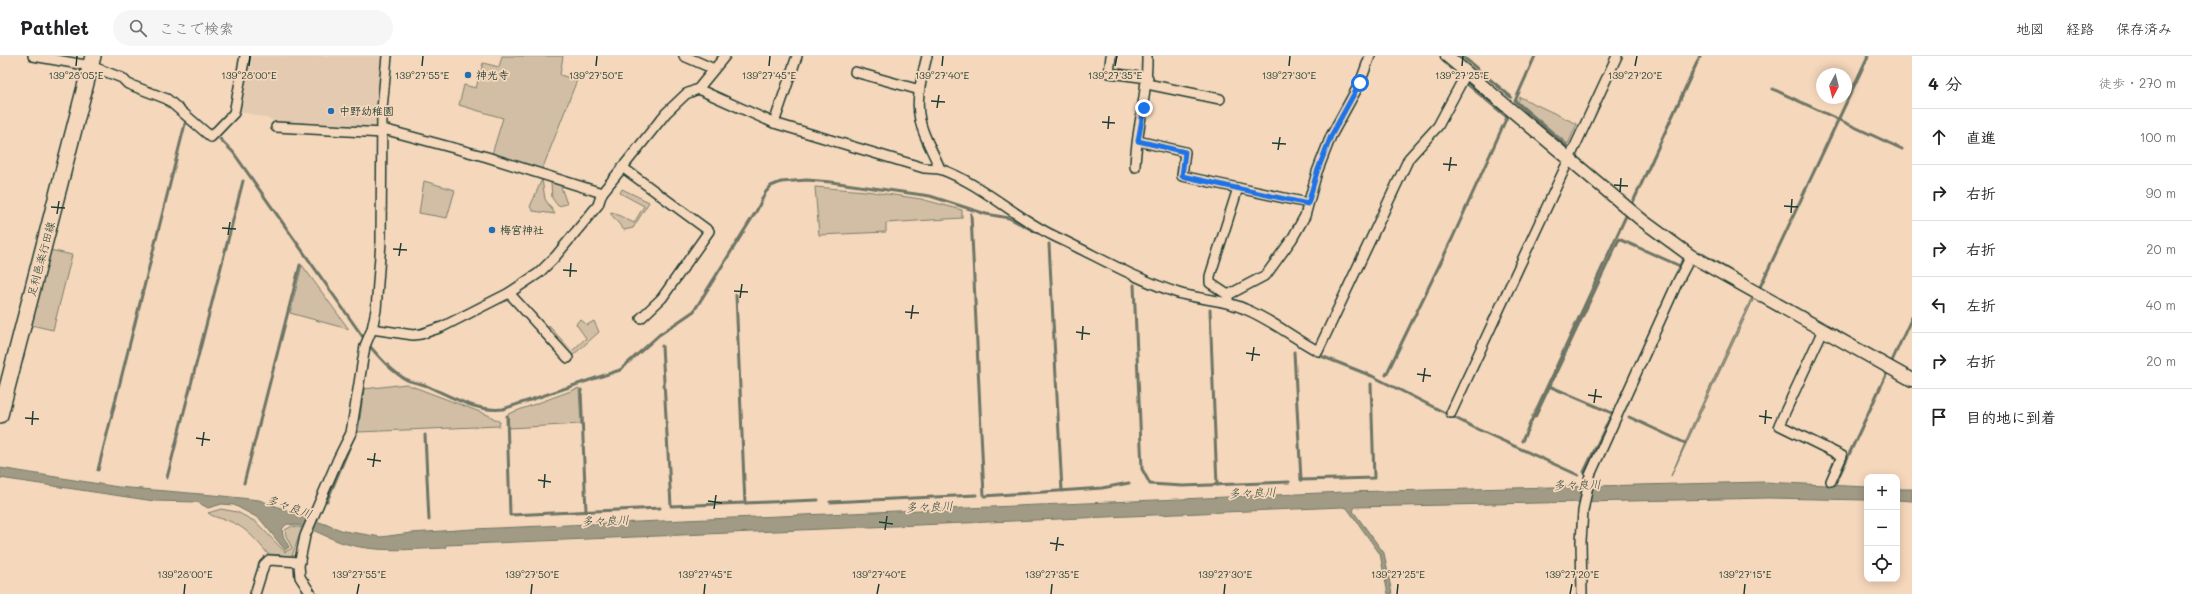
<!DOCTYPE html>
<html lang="ja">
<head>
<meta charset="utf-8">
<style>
	:root { --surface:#fff; --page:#f6f6f6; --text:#202124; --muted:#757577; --line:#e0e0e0 }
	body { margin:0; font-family:Mali,"Klee One",sans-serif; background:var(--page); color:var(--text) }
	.controls { position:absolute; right:12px; bottom:12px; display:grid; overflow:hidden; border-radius:8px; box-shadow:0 2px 10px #0003 }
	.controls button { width:36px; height:36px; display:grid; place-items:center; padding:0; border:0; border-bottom:1px solid var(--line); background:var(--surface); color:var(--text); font:20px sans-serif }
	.compass { position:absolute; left:1816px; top:12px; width:36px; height:36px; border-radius:50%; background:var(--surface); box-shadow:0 2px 10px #0003; rotate:187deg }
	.stop { position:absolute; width:12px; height:12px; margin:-9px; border:3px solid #1a73e8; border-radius:50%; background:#fff }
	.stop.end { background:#1a73e8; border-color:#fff; box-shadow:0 1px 4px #0008 }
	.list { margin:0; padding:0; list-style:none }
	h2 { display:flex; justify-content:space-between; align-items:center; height:52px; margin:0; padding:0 16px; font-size:17px }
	h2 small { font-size:13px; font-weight:400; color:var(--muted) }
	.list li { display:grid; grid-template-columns:26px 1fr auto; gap:12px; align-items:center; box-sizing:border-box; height:56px; padding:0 16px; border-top:1px solid var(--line) }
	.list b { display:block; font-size:15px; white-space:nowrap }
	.list em { font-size:13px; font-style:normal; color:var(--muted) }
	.icon { flex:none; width:22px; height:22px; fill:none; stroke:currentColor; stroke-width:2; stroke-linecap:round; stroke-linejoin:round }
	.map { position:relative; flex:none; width:1912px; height:538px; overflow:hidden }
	header { display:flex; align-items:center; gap:24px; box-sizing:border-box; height:56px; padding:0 20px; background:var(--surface); border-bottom:1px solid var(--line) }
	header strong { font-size:19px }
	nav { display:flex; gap:22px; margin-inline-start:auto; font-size:14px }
	.search { width:280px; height:36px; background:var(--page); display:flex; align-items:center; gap:10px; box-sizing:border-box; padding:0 14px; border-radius:22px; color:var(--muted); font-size:15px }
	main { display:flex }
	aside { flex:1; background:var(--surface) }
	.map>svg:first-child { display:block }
</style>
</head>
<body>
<header>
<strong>Pathlet</strong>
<div class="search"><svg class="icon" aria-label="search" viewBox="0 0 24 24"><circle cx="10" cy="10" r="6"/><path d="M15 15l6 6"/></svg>ここで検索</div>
<nav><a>地図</a><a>経路</a><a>保存済み</a></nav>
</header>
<main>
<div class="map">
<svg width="1912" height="538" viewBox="0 0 1912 538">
	<rect width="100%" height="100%" fill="#f5d7bb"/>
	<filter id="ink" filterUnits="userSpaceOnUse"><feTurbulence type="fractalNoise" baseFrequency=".025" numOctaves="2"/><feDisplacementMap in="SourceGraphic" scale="8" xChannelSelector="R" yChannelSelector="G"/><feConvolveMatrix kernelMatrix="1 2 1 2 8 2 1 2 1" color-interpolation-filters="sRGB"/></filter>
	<g filter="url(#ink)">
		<polygon fill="#e3cab0" points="248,0 382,0 378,53 378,74 277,68 271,63 238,55"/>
		<g fill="#d2bea5" stroke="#787e6c">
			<polygon points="502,0 563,0 560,19 577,24 542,114 492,98 503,62 459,49 464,29 476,32 483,7 499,11"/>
			<polygon points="1520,41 1577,68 1568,88 1518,46"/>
			<polygon points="542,123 545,143 555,158 533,155 530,151"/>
			<polygon points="424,125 455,134 447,162 419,157"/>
			<polygon points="556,125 562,127 561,131 567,148 558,150 552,142 551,127"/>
			<polygon points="815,131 866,135 921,143 962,154 962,162 886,167 886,176 819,179"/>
			<polygon points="622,133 649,146 633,172 624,174 610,157 612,156 634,167 644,150 620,137"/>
			<polygon points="50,194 72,199 53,274 31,269"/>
			<polygon points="302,209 348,272 348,273 290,257"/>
			<polygon points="580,263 587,269 594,265 599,276 571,301 547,274 549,270 572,295 586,282 576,268"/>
			<polygon points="406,328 488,359 500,366 499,370 358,376 364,333"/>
			<polygon points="579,332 581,368 509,372 508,358"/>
			<path d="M221,453L237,456L256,466L285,496L292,492L286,480L285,474L292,470L302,472L292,500L268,498C257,485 246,471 229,465C221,462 215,462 208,457Z"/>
		</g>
		<g fill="#a19b85" stroke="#6d7565">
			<polygon points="1751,243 1753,244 1671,420 1692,370"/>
			<path d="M0,412L118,431L213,439L259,444L344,475L381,481L411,477L473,473L1345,436L1764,426L1867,431V444L1768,442L1355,451L1353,455L1384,497L1392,538H1388L1380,498L1347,452L1342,451L446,489L445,492C414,493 378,497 347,488C327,483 308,468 287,468L282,473L283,480L289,491L285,494L260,463L234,449L222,448L208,452L197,446L154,445L0,422Z"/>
			<polygon points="1897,433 1912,433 1912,445 1897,444"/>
		</g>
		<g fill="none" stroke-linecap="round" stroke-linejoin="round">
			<g stroke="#6d7565" stroke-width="3">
				<polyline points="1462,0 1511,41"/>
				<polyline points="1535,0 1515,45 1567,90"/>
				<polyline points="1773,33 1902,93"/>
				<polyline points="220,83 233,96 365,284"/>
				<polyline points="1633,146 1700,0"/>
				<polyline points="971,158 984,440 1102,432 1129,427"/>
				<polyline points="1049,188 1062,435"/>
				<polyline points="1699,196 1754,229"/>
				<polyline points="1134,229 1142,413 1150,428 1183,430 1289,426"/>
				<polyline points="1760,231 1868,0"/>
				<polyline points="736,239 745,448"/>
				<polyline points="1210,254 1217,429"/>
				<polyline points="1289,282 1311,296"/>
				<path d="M368,288C379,301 392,316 407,324C413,327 421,327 427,330C452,341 476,356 503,353L620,314L659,279L694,255L757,154L765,137L771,130L781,126L807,124L831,126L930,140L986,158L1009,162L1038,177"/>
				<polyline points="662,290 671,450 818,444"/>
				<polyline points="1294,296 1301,424 1374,422 1371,328"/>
				<polyline points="1316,298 1372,320 1477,373 1578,419"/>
				<polyline points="1892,305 1912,261"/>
				<polyline points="1386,319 1452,183 1507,61 1466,27"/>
				<polyline points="1549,330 1612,357"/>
				<polyline points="581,334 586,456"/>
				<polyline points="507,360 510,459 660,452"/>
				<polyline points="1533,360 1535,361 1619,183 1680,210 1682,205"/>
				<polyline points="1629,361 1685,387"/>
				<polyline points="425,379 429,464"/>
				<polyline points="1522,385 1626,160"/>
				<polyline points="98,414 186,64"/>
				<polyline points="1584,416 1610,362"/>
				<polyline points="167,422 243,125"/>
				<polyline points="1838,422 1886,319"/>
				<polyline points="244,427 300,209"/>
				<polyline points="327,445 357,373 360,348"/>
				<polyline points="830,446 976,439"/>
			</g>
			<defs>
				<g id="minor">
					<polyline points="33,0 91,10 122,22 128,28 167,43 211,81 234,57 245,0"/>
					<polyline points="684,0 714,13"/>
					<path d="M927,0C922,21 915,43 920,64C923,81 934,97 940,113C982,128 1014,161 1054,180C1095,199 1135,223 1178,237C1200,244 1224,243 1245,253C1272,264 1293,282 1318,295L1409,102L1438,70L1467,16"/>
					<polyline points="1111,0 1109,17 1148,22"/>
					<polyline points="855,16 920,34"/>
					<polyline points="1147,28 1220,43"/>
					<polyline points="698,33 774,67 924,112 940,113"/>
					<polyline points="774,67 797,0"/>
					<polyline points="276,71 383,77"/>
					<polyline points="383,73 487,101 602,137"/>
					<polyline points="1138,85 1185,96 1182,120 1238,132 1210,220 1210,227 1228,239"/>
					<polyline points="622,111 709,175 662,242 641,262"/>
					<path d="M1135,111C1136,74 1148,39 1147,0"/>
					<polyline points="1238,132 1308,147"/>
					<polyline points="509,237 568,302"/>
					<polyline points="1228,246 1228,239 1266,219 1292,183 1305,160 1317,116 1331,80 1360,27 1370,0"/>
					<polyline points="372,273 413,279 421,278 442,271 509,237 539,217 555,201 598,149 602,137 666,57 686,38 698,33 725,0"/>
					<polyline points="1823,274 1779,369 1842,400 1831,425"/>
					<polyline points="1451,357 1617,0"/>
					<polyline points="255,538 264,509 269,504 300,506"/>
					<polyline points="311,538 300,521 299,509 305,480 338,403 351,377 365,290 372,273 376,254 381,186 382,53 387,0"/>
					<polyline points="1582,538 1581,485 1583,455 1590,419 1678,225 1691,200"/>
				</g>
				<polyline id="tertiary" points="1447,0 1643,165 1691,200 1912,324"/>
				<polyline id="primary" points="0,359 93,0"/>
			</defs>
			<use href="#minor" stroke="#1f3d34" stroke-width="12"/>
			<use href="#tertiary" stroke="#1f3d34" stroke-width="15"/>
			<use href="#primary" stroke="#1f3d34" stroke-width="18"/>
			<use href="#minor" stroke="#f5d7bb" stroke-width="9"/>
			<use href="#tertiary" stroke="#f5d7bb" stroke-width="12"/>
			<use href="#primary" stroke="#f5d7bb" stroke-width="15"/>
		</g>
	</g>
	<g fill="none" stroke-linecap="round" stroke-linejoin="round" filter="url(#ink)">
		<polyline stroke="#1a73e8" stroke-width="5" points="1144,52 1138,85 1185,96 1182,120 1308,148 1317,116 1331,80 1360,27"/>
	</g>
	<path fill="none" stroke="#1f3d34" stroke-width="1.5" d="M76,10L77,0M249,10L250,0M422,10L423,0M596,10L597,0M769,10L770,0M942,10L943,0M1115,10L1117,0M1289,10L1290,0M1462,10L1463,0M1635,10L1637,0M931,45L945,46M937,52L939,39M1102,66L1115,67M1108,73L1109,60M1272,87L1286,88M1278,94L1280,81M1443,108L1457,109M1449,115L1451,101M1614,129L1628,130M1620,136L1621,122M1784,150L1798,151M51,151L65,152M1791,157L1792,143M57,158L59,145M222,172L236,173M228,179L230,166M393,193L407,194M399,200L401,187M563,214L577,215M570,221L571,207M734,235L748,236M740,242L742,228M905,256L919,257M911,263L913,249M1076,276L1090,278M1082,284L1083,270M1246,297L1260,299M1252,305L1254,291M1417,318L1431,320M1423,326L1425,312M1588,339L1602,341M1594,347L1596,333M1759,360L1772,362M25,362L39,363M1765,368L1766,354M32,369L33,355M196,382L210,384M202,390L204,376M367,403L381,405M373,411L375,397M538,424L551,426M544,432L545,418M708,445L722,447M714,453L716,439M879,466L893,468M885,474L887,460M1050,487L1064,489M1056,495L1058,481M184,538L185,528M357,538L359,528M531,538L532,528M704,538L705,528M877,538L879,528M1051,538L1052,528M1224,538L1225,528M1397,538L1398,528M1570,538L1572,528M1744,538L1745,528"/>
	<g fill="#1f6fb2" stroke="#f5d7bb" stroke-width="1.5">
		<circle cx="468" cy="19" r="4"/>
		<circle cx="331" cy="55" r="4"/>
		<circle cx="492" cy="174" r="4"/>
	</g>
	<g text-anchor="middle" stroke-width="3.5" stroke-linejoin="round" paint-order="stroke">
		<g font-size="11" font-weight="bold" fill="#1f3d34" stroke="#f5d7bb" text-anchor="start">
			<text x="476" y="23">神光寺</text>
			<text x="339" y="59">中野幼稚園</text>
			<text x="500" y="178">梅宮神社</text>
		</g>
		<g font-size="11" fill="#1f3d34" stroke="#f5d7bb">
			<text transform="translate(41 203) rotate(-75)" y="4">足利邑楽行田線</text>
		</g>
		<g font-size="12" font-style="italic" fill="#324b40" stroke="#f5d7bb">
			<text transform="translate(1577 429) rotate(-1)" y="4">多々良川</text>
			<text transform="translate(1252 437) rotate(-2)" y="4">多々良川</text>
			<text transform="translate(289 451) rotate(19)" y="4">多々良川</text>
			<text transform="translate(929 451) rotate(-2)" y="4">多々良川</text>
			<text transform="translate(605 465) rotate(-2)" y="4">多々良川</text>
		</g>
	</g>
	<g font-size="10" text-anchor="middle" fill="#1f3d34" stroke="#f5d7bb" stroke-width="3.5" stroke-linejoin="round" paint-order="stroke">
		<text x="76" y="23">139°28'05"E</text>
		<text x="249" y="23">139°28'00"E</text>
		<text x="422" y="23">139°27'55"E</text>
		<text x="596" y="23">139°27'50"E</text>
		<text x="769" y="23">139°27'45"E</text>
		<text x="942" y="23">139°27'40"E</text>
		<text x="1115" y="23">139°27'35"E</text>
		<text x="1289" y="23">139°27'30"E</text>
		<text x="1462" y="23">139°27'25"E</text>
		<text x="1635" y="23">139°27'20"E</text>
		<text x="185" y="522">139°28'00"E</text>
		<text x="359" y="522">139°27'55"E</text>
		<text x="532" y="522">139°27'50"E</text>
		<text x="705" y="522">139°27'45"E</text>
		<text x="879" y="522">139°27'40"E</text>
		<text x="1052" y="522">139°27'35"E</text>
		<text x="1225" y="522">139°27'30"E</text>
		<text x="1398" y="522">139°27'25"E</text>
		<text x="1572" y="522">139°27'20"E</text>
		<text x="1745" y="522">139°27'15"E</text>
	</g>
</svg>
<div class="controls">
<button>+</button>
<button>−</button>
<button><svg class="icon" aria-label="locate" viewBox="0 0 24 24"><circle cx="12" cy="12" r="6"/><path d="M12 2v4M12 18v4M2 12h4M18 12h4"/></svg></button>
</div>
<svg class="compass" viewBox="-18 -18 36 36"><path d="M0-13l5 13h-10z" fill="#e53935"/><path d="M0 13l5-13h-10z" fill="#757577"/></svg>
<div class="stop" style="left:1360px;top:27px"></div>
<div class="stop end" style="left:1144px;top:52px"></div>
</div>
<aside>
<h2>4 分<small>徒歩 · 270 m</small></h2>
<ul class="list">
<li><svg class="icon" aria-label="ahead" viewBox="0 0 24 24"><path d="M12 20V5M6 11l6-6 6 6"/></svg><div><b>直進</b></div><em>100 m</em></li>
<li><svg class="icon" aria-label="right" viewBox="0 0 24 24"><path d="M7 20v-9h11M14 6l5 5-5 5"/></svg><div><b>右折</b></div><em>90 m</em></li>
<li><svg class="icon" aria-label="right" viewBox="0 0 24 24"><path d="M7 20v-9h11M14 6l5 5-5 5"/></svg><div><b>右折</b></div><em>20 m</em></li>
<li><svg class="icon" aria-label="left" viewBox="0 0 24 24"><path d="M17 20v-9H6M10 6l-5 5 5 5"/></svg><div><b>左折</b></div><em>40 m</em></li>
<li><svg class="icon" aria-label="right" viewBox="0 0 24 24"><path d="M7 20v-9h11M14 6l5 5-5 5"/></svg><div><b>右折</b></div><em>20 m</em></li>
<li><svg class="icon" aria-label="arrive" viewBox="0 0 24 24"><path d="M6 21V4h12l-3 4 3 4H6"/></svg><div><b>目的地に到着</b></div></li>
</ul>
</aside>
</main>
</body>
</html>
